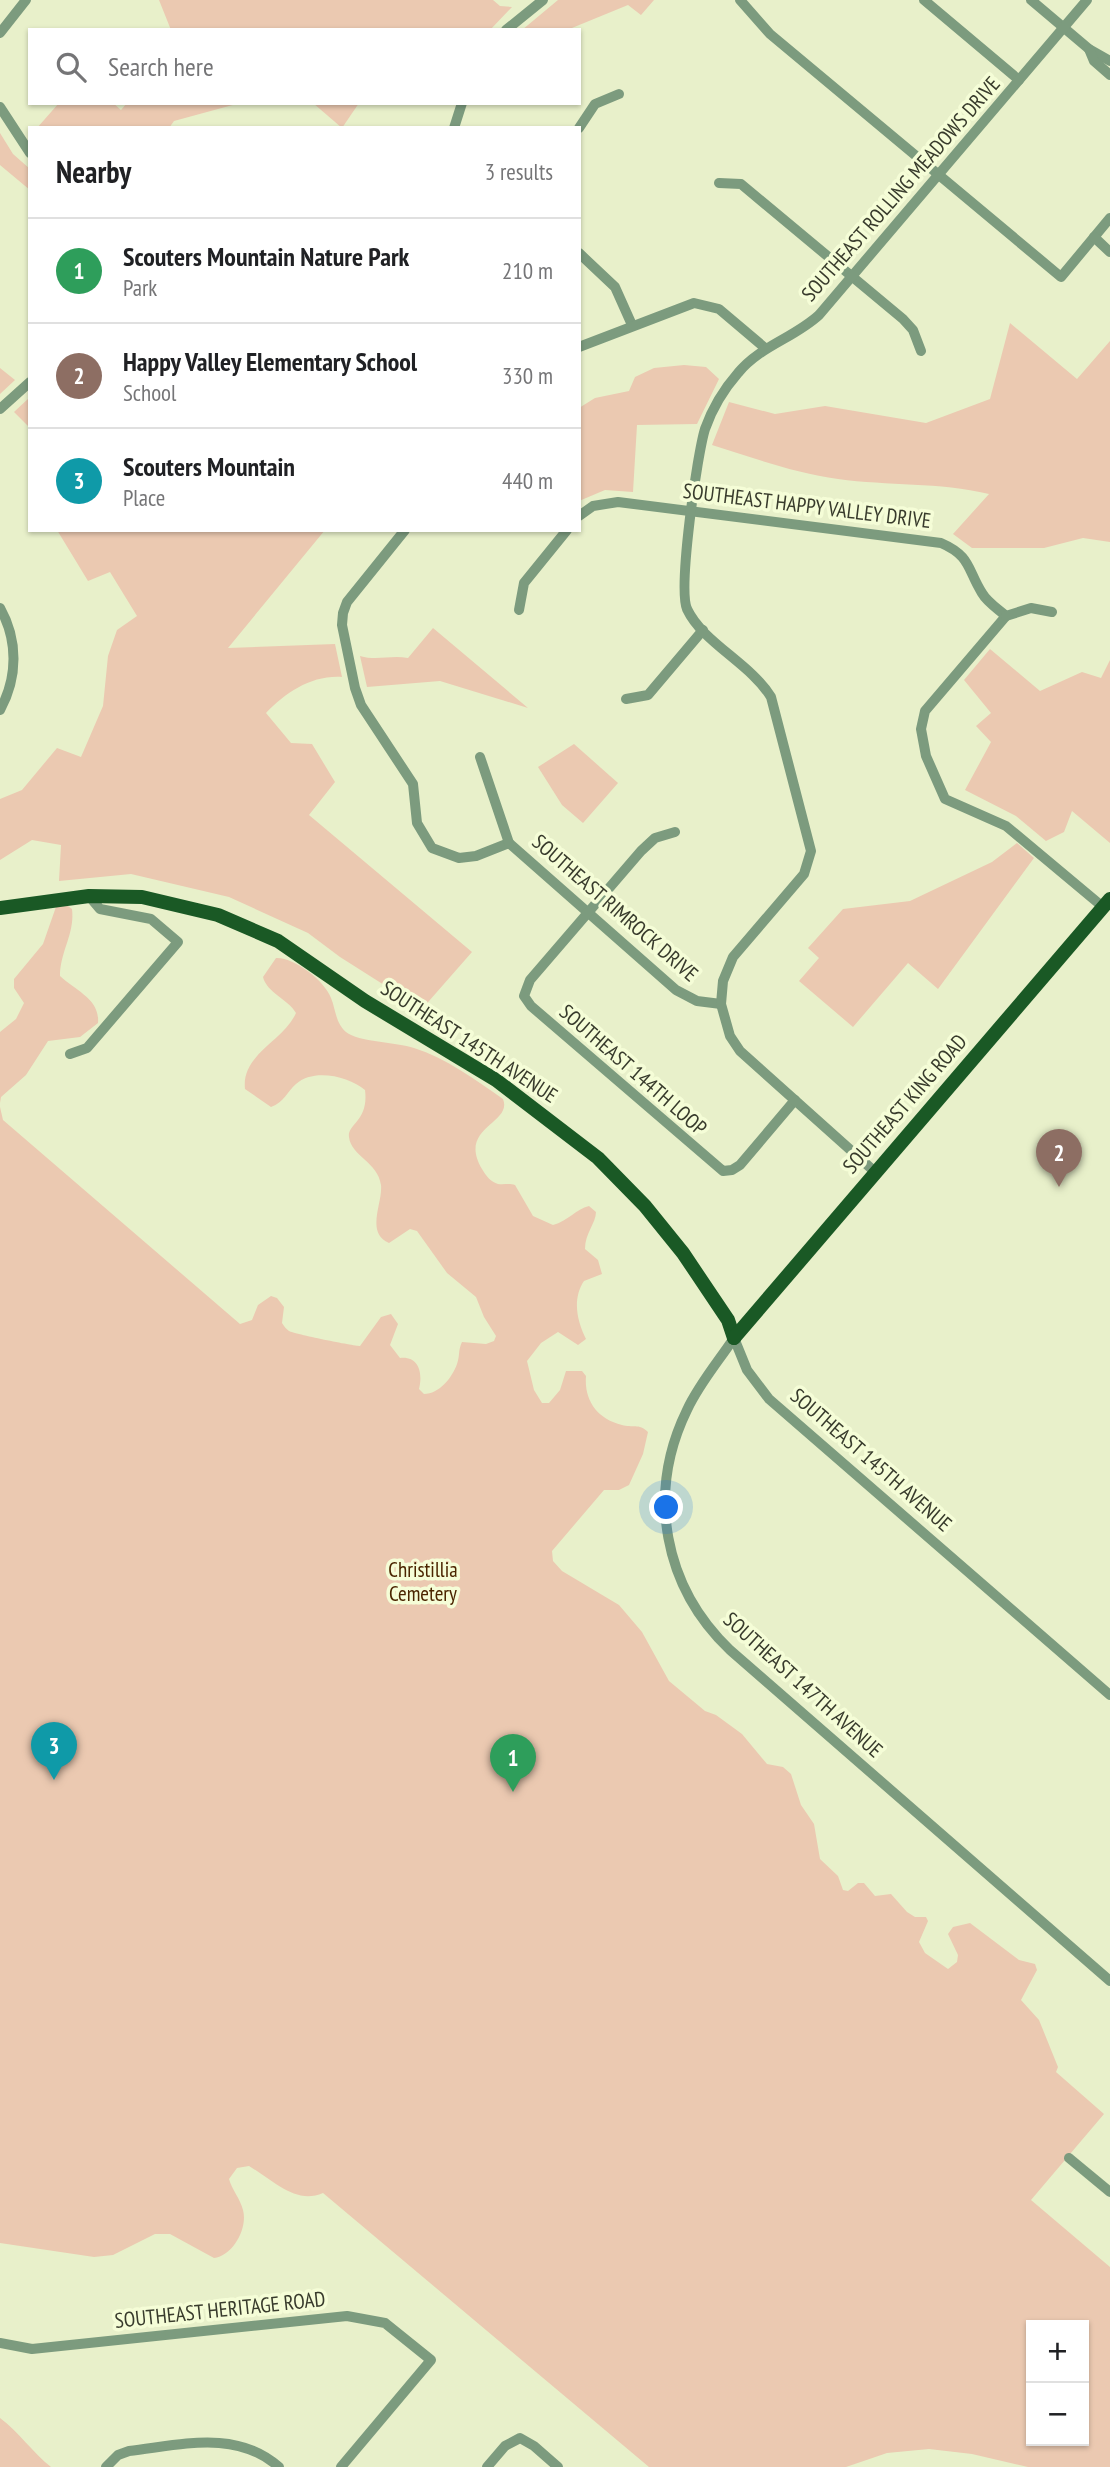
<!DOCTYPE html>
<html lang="en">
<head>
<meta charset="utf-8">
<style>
	:root { --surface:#fff; --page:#f6f6f6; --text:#202124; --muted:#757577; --line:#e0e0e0; --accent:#a43c9f }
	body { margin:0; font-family:"PT Sans Narrow",sans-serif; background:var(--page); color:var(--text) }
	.controls { position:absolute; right:21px; bottom:21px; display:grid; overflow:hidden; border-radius:0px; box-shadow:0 2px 5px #0004 }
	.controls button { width:63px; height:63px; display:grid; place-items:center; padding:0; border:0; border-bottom:2px solid var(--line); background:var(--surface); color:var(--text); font:35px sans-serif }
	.you { position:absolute; left:667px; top:1508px; width:24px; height:24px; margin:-18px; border:5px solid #fff; border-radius:50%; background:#1a73e8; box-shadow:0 0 0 10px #1a73e833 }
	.badge { display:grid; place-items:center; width:46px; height:46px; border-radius:50%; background:var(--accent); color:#fff; font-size:23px; font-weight:700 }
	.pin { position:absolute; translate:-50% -58px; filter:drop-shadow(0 2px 4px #0008) }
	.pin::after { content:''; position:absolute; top:37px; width:24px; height:21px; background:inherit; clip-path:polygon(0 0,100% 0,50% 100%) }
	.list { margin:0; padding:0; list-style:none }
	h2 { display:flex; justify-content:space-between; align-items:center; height:91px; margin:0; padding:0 28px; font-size:30px }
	h2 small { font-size:23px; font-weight:400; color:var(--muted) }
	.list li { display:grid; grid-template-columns:46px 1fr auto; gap:21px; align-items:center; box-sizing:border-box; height:105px; padding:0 28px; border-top:2px solid var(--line) }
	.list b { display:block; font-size:26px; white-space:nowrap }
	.list p { margin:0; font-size:23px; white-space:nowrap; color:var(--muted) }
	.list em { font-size:23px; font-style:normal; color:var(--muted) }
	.icon { flex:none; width:38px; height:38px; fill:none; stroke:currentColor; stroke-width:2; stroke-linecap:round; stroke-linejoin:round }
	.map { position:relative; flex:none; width:1110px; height:2467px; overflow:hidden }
	.search { position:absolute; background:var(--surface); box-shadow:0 2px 5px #0004; left:28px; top:28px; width:553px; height:77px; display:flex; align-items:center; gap:18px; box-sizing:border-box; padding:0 24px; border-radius:0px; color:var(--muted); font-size:26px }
	.panel { position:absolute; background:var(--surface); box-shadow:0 2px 5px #0004; left:28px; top:126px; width:553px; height:406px; border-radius:0px }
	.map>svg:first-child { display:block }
</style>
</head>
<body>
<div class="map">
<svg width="1110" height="2467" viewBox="0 0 1110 2467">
	<rect width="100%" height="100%" fill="#e8f0ca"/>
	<g fill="#ebc9b1" fill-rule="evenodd">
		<polygon points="159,0 493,0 500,6 512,7 490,30 171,30"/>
		<polygon points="558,0 654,0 641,15 628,5 567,30 522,30"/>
		<polygon points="59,103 113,103 121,110 127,103 240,103 174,121 169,128 37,128"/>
		<polygon points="313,103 359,103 342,128"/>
		<polygon points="0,133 13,154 30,169 30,190 0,165"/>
		<path d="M1010,323L1077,379L1110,341V542L1083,538L1044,548H972L953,534L989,494C939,482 888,486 838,479C795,473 753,458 712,445L729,402L775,414L825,406L926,423L990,399Z"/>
		<polygon points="684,365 706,367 719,379 697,424 637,425 633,492 605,490 579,501 579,408 595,398 629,391 635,377 654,368"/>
		<polygon points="0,368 15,380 0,394"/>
		<polygon points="30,397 30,428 14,412"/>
		<path d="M57,530H325L228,648L335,644L342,677C312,675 286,692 266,713L291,743L312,744L335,782L309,815L472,952L422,1009L340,957L308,933L229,897L131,874L59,881L61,845L32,840L0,860V799L22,790L57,748L81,757L103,706L108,656L117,630L137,616L110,572L88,581Z"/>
		<path d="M433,628L528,708L440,681L367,687L360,656C377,661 390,655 408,658Z"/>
		<polygon points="990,649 1040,691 1082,672 1101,678 1110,660 1110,843 1072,811 1064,832 1046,841 1016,816 965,790 991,742 976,726 991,713 964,680"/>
		<polygon points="574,744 618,783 583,823 562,805 538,767"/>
		<polygon points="1017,843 1034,858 938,989 908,963 853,1027 799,981 819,958 808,948 843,909 910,901 992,862"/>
		<path d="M57,904H65L72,909C75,934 60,951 60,976C76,991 100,999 98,1023L80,1037L48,1041L26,1075L1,1097L0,1103V1032L16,1019L24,1003L14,988V979L43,944Z"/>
		<path d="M276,958C294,957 325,981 331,998C336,1010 335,1022 346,1032C358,1042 397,1042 414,1048C446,1058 476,1080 503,1099C513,1124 457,1127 482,1169C486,1176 491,1182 498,1184C504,1185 509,1183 515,1185L533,1216L553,1225C568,1221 576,1209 589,1206L596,1212C596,1223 585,1233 585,1249L598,1260L602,1274L584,1281C572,1299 577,1321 586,1339L578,1345L558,1332L541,1343L527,1361L534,1390L542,1403H549L560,1390L566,1371H582L586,1376C584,1400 597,1419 622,1425C632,1428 639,1423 648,1432L643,1454L629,1485L619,1490H604L552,1551L553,1561L562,1571L619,1605L642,1632L669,1681L705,1711L716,1715L742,1734L767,1764L783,1767L791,1774L801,1805L814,1824L820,1859L838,1876L843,1890L848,1891L858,1883H864L875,1896L891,1894L907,1912L915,1917H926L928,1921L919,1942L925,1953L948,1969L957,1962L958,1955L948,1934L953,1927L970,1923L1019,1960L1035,1964L1037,1970L1021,2000L1039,2020L1058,2067L1056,2072L1104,2114L1031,2200L1110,2267V2467H1028L972,2454L929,2449L887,2453L846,2467H649L323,2193C295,2205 273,2180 249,2166L237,2168L229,2179C232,2190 240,2198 243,2210C248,2228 233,2256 214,2258L170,2234H155L113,2255L94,2257L0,2243V1107L3,1120L240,1324L252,1320L258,1305L271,1296L277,1298L284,1307L282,1323C284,1326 286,1329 289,1331C294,1334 354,1346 360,1346L381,1317L391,1314L398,1324L390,1345L400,1358C419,1356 423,1373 419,1389L424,1394C439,1394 452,1378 457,1364C460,1356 458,1350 462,1342L486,1344L494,1341L496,1336L484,1317L476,1297L447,1273L417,1231L410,1229L389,1243C365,1233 383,1203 381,1185C378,1162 351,1156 349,1137C347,1124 369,1121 365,1090C349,1076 313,1068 296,1084C287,1092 284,1102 271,1107L245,1089C241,1054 284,1041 296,1013C288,999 267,993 263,977ZM1031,2325H1084V2441H1031Z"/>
		<path d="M0,2418C19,2432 32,2452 51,2467H0Z"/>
	</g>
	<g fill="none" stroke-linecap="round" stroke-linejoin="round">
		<g stroke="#7c9b7e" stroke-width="10">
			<polyline points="740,0 770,34 1061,277 1110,218"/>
			<polyline points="924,0 1019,80"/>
			<polyline points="1031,0 1089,49 1110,61"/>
			<polyline points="506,30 543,0"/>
			<polyline points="0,33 26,0"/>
			<polyline points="1089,49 1094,61 1110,75"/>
			<polyline points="0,107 30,153"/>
			<polyline points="454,128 462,103"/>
			<polyline points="579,128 595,104 619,94"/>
			<polyline points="719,183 741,184 903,319 913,330 921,351"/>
			<polyline points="1094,237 1110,252"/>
			<polyline points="579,253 615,287 632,325"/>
			<polyline points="579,347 694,303 719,309 765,348"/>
			<polyline points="0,409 30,382"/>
			<path d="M579,516L593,506L618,502L941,543C971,556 967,569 982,593C987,602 998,609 1006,616L925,711L921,729L926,756L945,799L1006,826L1103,907"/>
			<polyline points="405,530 347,602 343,613 342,625 355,688 361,705 413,784 417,823 432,848 459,858 476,856 509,843 676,990 697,1001 721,1004"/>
			<path d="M0,608C18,640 18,677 0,710"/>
			<polyline points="519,610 524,583 567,530"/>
			<polyline points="1006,616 1031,608 1052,612"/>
			<polyline points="626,699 648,695 703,630"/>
			<polyline points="480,757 509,843"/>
			<polyline points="675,832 655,838 641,851 530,980 524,996 531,1006 723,1171 732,1170 740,1165 795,1100"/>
			<polyline points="70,1054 87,1048 178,942 151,919 100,909 89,896"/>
			<path d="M874,1171L740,1051L730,1036L721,1004L723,981L733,957L804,874L811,851L771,697C750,663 703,643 687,609C678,588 697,455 705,429C712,409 724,389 738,373C760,346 794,338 819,315L1087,0"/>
			<path d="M734,1338C718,1362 699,1384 687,1410C646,1494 664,1587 730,1650L1110,1981"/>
			<polyline points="734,1338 747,1370 769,1399 1110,1695"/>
			<polyline points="1069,2158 1110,2192"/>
			<polyline points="0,2343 32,2349 347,2316 385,2323 431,2360 341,2467"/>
			<path d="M106,2467L118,2455L129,2451C181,2445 236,2429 279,2467"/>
			<polyline points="487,2467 505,2446 520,2438 534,2446 558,2467"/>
		</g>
		<g stroke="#1a5925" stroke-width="14">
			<polyline points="0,908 89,896 142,897 218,915 278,941 365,1001 496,1080 598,1158 645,1206 683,1253 728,1320 734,1338"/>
			<polyline points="734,1338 1110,899"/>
		</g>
	</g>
	<g text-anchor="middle" stroke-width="7" stroke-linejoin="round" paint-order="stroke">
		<g font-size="21" fill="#383b2c" stroke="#f5fdd7">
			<text transform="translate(901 189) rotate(-49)" y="7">SOUTHEAST ROLLING MEADOWS DRIVE</text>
			<text transform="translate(807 506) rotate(7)" y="7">SOUTHEAST HAPPY VALLEY DRIVE</text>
			<text transform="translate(615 908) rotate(41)" y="7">SOUTHEAST RIMROCK DRIVE</text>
			<text transform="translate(469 1042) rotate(33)" y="7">SOUTHEAST 145TH AVENUE</text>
			<text transform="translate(633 1070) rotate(41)" y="7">SOUTHEAST 144TH LOOP</text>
			<text transform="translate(905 1104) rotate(-49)" y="7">SOUTHEAST KING ROAD</text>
			<text transform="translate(871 1460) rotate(41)" y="7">SOUTHEAST 145TH AVENUE</text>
			<text transform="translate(803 1685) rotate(42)" y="7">SOUTHEAST 147TH AVENUE</text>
			<text transform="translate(220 2310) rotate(-6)" y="7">SOUTHEAST HERITAGE ROAD</text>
		</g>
		<g font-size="21" fill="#4b2500" stroke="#f5fdd7">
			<text x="423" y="1577">Christillia<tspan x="423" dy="24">Cemetery</tspan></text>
		</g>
	</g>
</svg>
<div class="controls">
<button>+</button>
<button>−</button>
</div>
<div class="you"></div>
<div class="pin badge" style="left:513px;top:1792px;background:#2e9e5b">1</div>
<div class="pin badge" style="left:1059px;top:1187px;background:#8d6e63">2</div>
<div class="pin badge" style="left:54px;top:1780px;background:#0f9aa8">3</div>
<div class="search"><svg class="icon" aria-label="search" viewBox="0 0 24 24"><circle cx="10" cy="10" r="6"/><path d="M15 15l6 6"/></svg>Search here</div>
<section class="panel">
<h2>Nearby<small>3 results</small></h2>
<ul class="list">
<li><span class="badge" style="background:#2e9e5b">1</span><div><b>Scouters Mountain Nature Park</b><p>Park</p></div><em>210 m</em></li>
<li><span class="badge" style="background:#8d6e63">2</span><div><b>Happy Valley Elementary School</b><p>School</p></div><em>330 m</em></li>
<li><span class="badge" style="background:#0f9aa8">3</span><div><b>Scouters Mountain</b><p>Place</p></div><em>440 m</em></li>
</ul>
</section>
</div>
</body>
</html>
